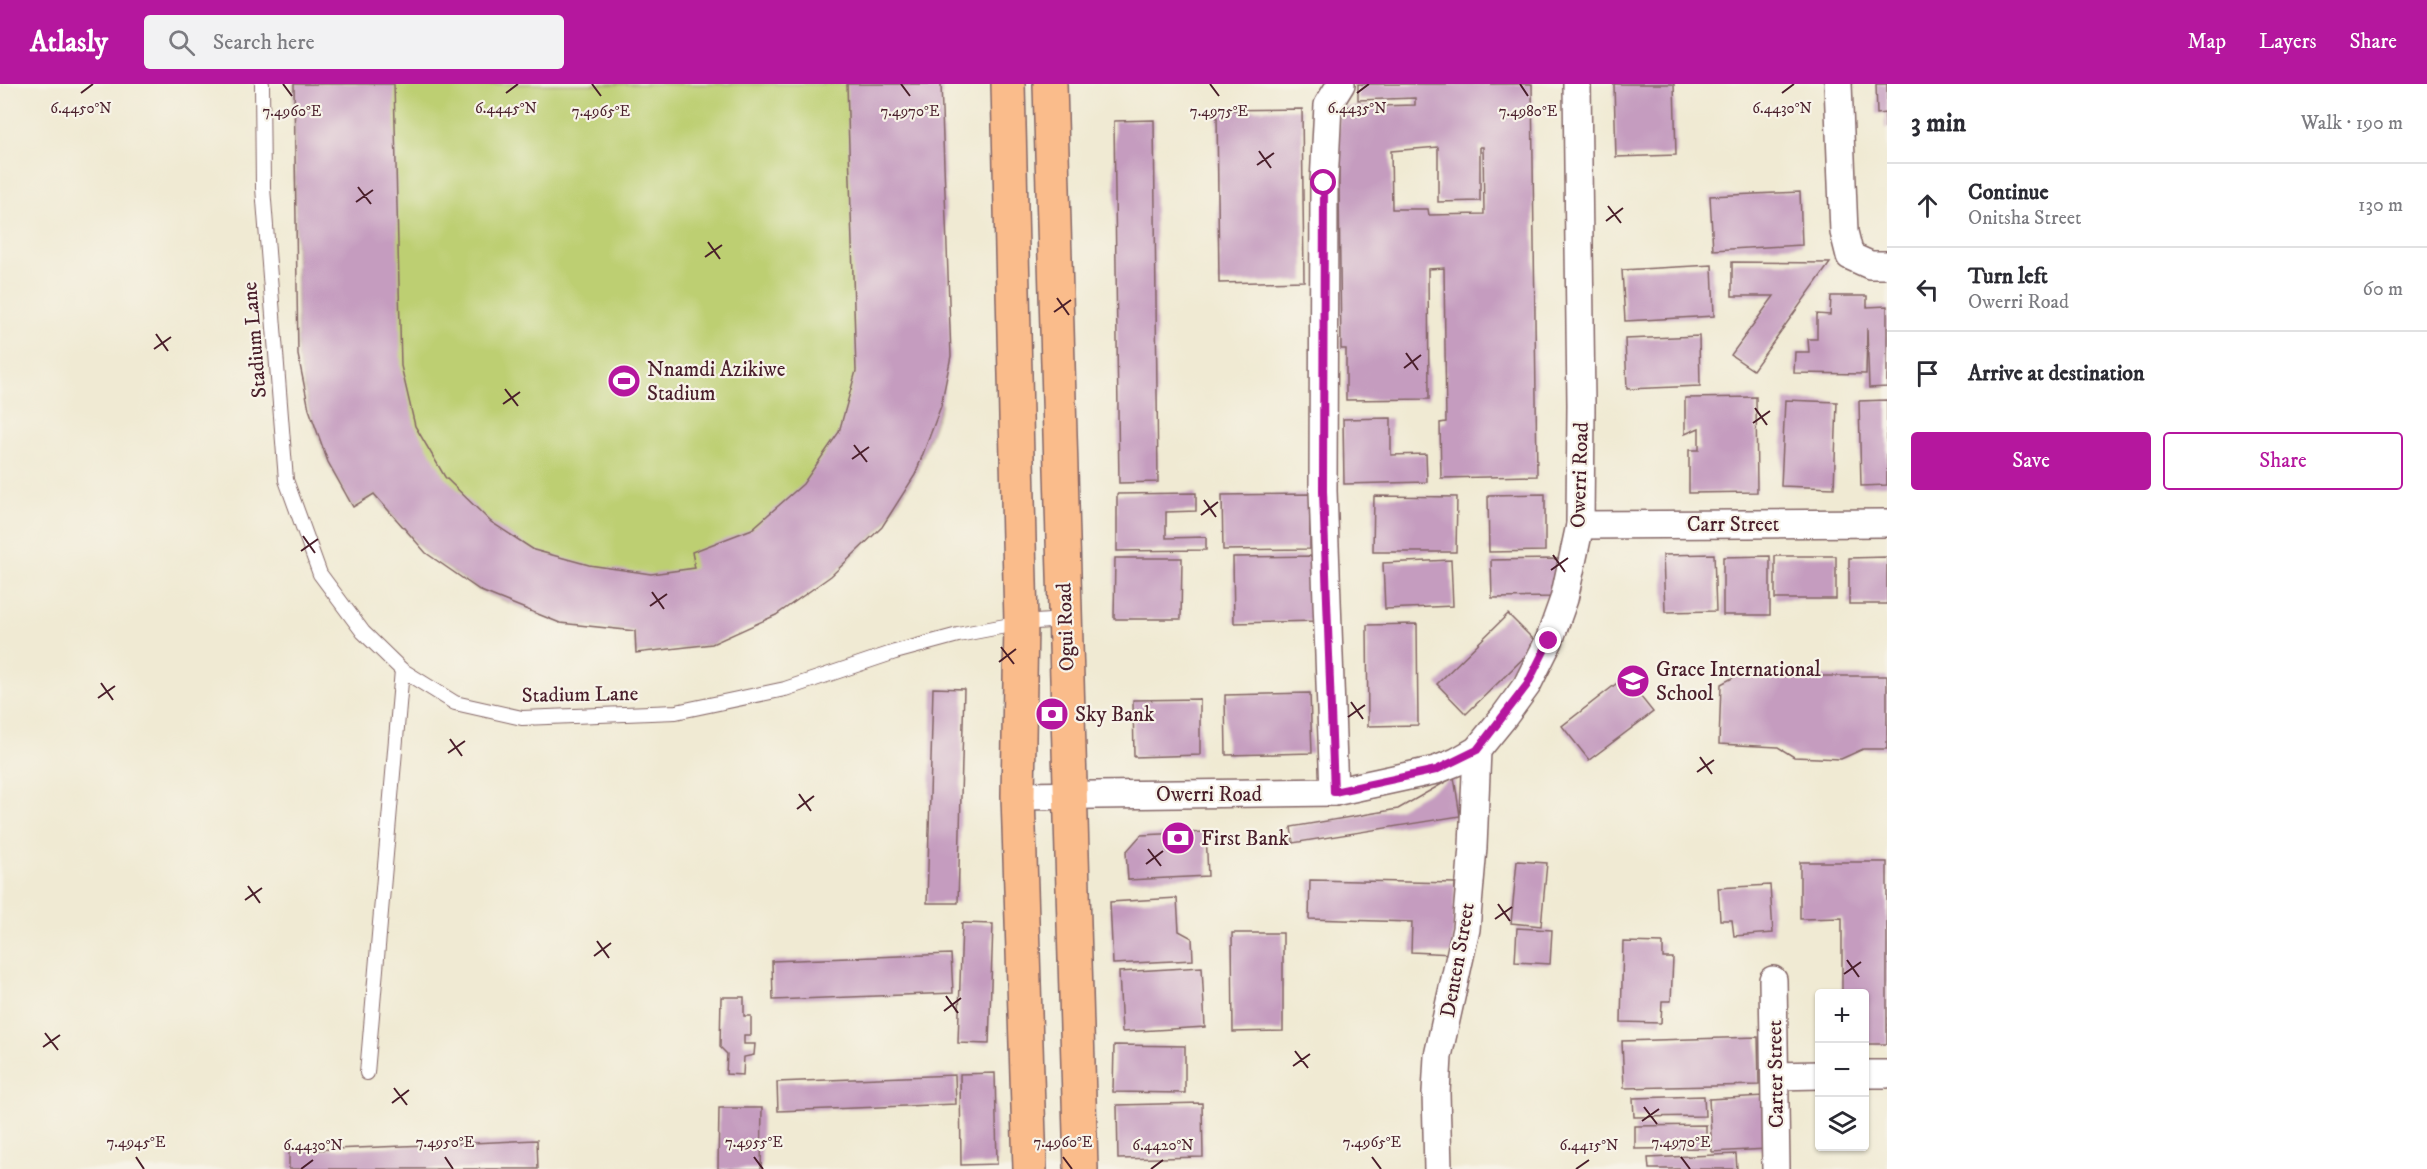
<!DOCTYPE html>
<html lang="en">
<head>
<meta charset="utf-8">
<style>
	:root { --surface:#fff; --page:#f2f2f3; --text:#2b2b33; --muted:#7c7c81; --line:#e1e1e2; --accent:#b5179e }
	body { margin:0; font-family:"IM FELL DW Pica",serif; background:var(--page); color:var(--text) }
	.controls { position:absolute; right:18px; bottom:18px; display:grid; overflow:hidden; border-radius:6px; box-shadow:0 2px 4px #0004 }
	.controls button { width:54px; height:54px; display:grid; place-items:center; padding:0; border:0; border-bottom:2px solid var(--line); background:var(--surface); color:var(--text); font:30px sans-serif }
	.stop { position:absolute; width:18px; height:18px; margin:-14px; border:4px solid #b5179e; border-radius:50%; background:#fff }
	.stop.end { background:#b5179e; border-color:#fff; box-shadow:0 2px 6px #0008 }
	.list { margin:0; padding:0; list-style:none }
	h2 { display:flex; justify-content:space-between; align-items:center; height:78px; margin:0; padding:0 24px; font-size:26px }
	h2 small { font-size:20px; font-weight:400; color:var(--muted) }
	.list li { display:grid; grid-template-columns:39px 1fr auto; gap:18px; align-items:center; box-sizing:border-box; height:84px; padding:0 24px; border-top:2px solid var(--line) }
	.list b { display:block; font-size:22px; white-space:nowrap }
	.list p { margin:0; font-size:20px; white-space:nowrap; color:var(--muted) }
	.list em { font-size:20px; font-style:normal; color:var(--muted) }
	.actions { display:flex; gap:12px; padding:18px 24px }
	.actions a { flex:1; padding:14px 0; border:2px solid var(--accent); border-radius:6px; text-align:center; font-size:21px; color:var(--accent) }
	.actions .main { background:var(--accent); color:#fff }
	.icon { flex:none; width:33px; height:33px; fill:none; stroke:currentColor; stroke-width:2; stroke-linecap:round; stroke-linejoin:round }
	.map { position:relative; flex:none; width:1887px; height:1085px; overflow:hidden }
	header { display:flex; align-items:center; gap:36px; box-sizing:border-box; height:84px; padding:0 30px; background:var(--accent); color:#fff }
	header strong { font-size:28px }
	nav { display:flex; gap:33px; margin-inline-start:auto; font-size:21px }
	.search { width:420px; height:54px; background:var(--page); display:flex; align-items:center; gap:15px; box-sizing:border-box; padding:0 21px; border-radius:6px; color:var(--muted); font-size:22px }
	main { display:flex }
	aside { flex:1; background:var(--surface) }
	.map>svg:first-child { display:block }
</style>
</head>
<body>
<header>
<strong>Atlasly</strong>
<div class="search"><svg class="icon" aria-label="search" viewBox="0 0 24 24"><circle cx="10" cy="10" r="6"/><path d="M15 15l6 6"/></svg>Search here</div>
<nav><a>Map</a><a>Layers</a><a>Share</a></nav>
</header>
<main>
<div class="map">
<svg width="1887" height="1085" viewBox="0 0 1887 1085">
	<rect width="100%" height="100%" fill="#f7f3e8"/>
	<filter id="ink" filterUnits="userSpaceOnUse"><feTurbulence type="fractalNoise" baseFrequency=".0167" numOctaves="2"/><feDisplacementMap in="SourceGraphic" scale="12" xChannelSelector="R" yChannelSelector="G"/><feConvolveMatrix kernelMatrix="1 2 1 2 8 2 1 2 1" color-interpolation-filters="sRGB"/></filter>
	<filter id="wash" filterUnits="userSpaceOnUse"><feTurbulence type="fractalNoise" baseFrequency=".008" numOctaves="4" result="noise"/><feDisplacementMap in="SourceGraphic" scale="24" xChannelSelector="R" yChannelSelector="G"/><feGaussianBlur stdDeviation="1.35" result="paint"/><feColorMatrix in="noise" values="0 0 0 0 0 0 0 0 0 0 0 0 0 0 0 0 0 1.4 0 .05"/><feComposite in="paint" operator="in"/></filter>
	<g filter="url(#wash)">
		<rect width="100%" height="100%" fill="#f0ead3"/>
		<polygon fill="#bdcf72" stroke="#84774e" stroke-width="1.5" points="294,0 941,0 941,322 915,391 882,443 831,492 712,560 636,569 635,547 560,539 481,507 426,469 374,410 353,423 328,378 309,325 298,271"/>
		<g id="blocks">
			<g fill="#c59cbf" fill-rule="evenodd">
				<polygon points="294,0 394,0 401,282 415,342 445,393 491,438 534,466 589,481 651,490 695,484 692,468 752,445 803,400 839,348 856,287 847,0 941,0 951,272 941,322 915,391 882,443 831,492 776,531 712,560 636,569 635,547 560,539 481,507 426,469 374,410 353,423 328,378 309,325 298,271"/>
				<path d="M1358,0H1532L1537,392L1441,394L1440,339L1446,338L1444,184L1428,185L1429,315L1346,316V265H1341L1338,23L1415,21V14L1358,16ZM1438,63V118L1480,117V63H1483L1484,130L1429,131L1428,125H1392L1391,67Z"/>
				<polygon points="1614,0 1674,0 1676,71 1616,73"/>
				<polygon points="1876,0 1887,0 1887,44 1885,44 1885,29 1877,30"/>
				<polygon points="1302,25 1304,197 1219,199 1217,26"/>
				<polygon points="1154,36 1158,398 1119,399 1114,37"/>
				<polygon points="1800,108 1802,161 1713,166 1710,112"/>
				<polygon points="1732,178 1830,179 1753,286 1731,271 1774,212 1732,212"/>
				<polygon points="1712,181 1714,232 1625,237 1622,186"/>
				<polygon points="1831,212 1867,212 1867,223 1887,222 1887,303 1869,304 1867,244 1866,290 1794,289 1795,268 1809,268 1808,255 1817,255 1817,230 1830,231"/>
				<polygon points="1699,252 1700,302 1627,305 1625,255"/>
				<polygon points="1756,313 1757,408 1689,409 1689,366 1699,366 1699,344 1685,350 1685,314"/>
				<polygon points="1785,316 1837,318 1834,404 1781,402"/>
				<polygon points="1887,316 1887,401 1861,402 1859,317"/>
				<polygon points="1391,334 1391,371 1426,370 1427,398 1344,400 1343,335"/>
				<polygon points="1196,409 1196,427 1166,428 1166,454 1206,453 1206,466 1117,467 1117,410"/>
				<polygon points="1310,410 1310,465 1223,466 1222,411"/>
				<polygon points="1545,410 1545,467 1489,468 1488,411"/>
				<polygon points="1374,412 1457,413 1456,468 1373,468"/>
				<polygon points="1714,470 1716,527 1665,528 1663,471"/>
				<polygon points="1316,472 1317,537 1234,539 1233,473"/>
				<polygon points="1770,472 1770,531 1723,531 1723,473"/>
				<rect x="1775" y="472" width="61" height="43"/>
				<polygon points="1887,473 1887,520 1849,520 1849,474"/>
				<polygon points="1115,474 1182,474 1181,535 1114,535"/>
				<polygon points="1558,475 1558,513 1492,514 1491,476"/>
				<polygon points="1451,476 1453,522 1385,525 1383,479"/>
				<polygon points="1508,530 1538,560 1466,630 1437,600"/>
				<polygon points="1417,540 1418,641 1368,642 1367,541"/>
				<polygon points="1736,592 1887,592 1887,665 1863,665 1841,675 1794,673 1778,663 1719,660 1721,600"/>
				<polygon points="1625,593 1653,628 1589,676 1562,642"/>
				<polygon points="933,604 964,605 958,819 927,819"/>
				<polygon points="1310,609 1312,669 1226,671 1225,611"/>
				<polygon points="1200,615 1200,671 1134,673 1133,616"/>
				<polygon points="1454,693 1460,732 1293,759 1291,743 1398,725"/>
				<polygon points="1206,748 1208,792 1128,796 1126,768 1141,751"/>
				<polygon points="1517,777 1547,779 1541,842 1511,839"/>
				<polygon points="1800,778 1887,778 1887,960 1864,960 1864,910 1842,910 1842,834 1800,835"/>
				<polygon points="1310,796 1455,799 1453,870 1411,868 1412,838 1309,835"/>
				<polygon points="1770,801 1773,849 1734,852 1732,836 1720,836 1718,804"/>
				<polygon points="1177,814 1179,847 1192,854 1193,876 1113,880 1110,818"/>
				<polygon points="962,839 993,840 989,960 958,959"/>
				<polygon points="1517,844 1552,846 1550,880 1515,878"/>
				<polygon points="1232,849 1283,849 1283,947 1233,948"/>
				<polygon points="1623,858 1663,859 1663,874 1673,874 1671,917 1662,917 1661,939 1621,938"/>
				<polygon points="951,870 953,909 773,916 772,877"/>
				<polygon points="1202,883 1205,943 1122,948 1119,888"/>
				<polygon points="721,913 744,913 744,932 751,932 751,951 744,951 744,960 755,960 754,971 744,973 743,991 726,990 727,970 720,963"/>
				<polygon points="1758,953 1759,1001 1624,1004 1622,957"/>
				<polygon points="1114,961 1185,962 1185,1009 1113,1008"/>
				<polygon points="995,989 997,1080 961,1081 960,990"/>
				<polygon points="955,991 956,1020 778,1027 777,998"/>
				<polygon points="1704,1012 1705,1032 1634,1033 1633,1014"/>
				<polygon points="1764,1012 1767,1065 1712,1068 1709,1015"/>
				<polygon points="1202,1019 1203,1073 1118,1075 1117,1021"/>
				<polygon points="719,1024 762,1024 761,1085 718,1085"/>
				<polygon points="1706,1041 1706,1064 1635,1065 1635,1042"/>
				<polygon points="537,1056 538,1085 289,1085 289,1067"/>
				<polygon points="1736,1070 1737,1085 1649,1085 1648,1074"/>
			</g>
		</g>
	</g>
	<g filter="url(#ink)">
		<use href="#blocks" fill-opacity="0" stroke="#846666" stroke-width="1.5"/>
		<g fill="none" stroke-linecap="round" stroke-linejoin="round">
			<defs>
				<g id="service">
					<polyline points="262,0 263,104 286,396 320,490 363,548 402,586 455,619 522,634 676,628 785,605 895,568 958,551 1021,539 1065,536"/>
					<polyline points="367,989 402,586"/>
				</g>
				<g id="minor">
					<polyline points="1838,0 1844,148 1850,172 1870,181 1887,181"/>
					<polyline points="1580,441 1887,439"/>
					<polyline points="1334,708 1323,407 1324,99 1328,21 1341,0"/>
					<polyline points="1018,712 1334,708 1436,686 1456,678 1477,666 1503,634 1527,601 1549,557 1564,515 1580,441 1581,321 1577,0"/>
					<polyline points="1773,896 1776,1085"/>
					<polyline points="1864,990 1887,990"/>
					<polyline points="1775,992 1820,991"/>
					<polyline points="1438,1085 1436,1009 1438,972 1466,845 1473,763 1477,666"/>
				</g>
				<g id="primary">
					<polyline points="1008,0 1021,539 1018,712 1030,1085"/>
					<polyline points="1050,0 1081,1085"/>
				</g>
			</defs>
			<use href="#service" stroke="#846666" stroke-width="16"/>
			<use href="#minor" stroke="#846666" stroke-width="30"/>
			<use href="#primary" stroke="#846666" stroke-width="36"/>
			<use href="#service" stroke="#fff" stroke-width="14"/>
			<use href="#minor" stroke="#fff" stroke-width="27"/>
			<use href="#primary" stroke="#fabc8b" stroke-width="33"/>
		</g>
	</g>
	<g fill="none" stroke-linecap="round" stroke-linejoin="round" filter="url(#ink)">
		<polyline stroke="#b5179e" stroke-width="8" points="1324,99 1323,407 1334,708 1436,686 1477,666 1527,601 1549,557"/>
	</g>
	<path fill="none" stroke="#4a1f2b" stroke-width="2" d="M283,0L292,12M592,0L601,12M901,0L910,12M1210,0L1219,12M1520,0L1528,12M81,9L93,0M506,9L518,0M1357,9L1369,0M1782,9L1794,0M1259,67L1271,84M1257,81L1274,69M358,103L371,120M356,118L373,106M1608,122L1621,139M1606,137L1623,124M708,158L720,175M705,173L722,161M1057,214L1069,231M1054,228L1071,216M156,250L168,267M154,265L171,253M1406,269L1418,286M1404,284L1421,271M505,305L518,322M503,320L520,308M1755,324L1767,341M1753,339L1770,327M854,361L867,378M852,375L869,363M1204,416L1216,433M1201,431L1218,418M303,452L315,469M301,467L318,455M1553,471L1565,488M1551,486L1568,474M652,508L664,525M650,522L667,510M1001,563L1014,580M999,578L1016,565M101,599L113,616M98,614L115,602M1351,618L1363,635M1348,633L1365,621M450,655L462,672M448,669L465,657M1700,673L1712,690M1697,688L1714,676M799,710L811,727M797,725L814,712M1148,765L1161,782M1146,780L1163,767M248,802L260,819M245,816L262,804M1498,820L1510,837M1495,835L1512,823M597,857L609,874M594,872L611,859M1847,876L1859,893M1844,890L1861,878M946,912L958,929M944,927L961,914M45,949L58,966M43,963L60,951M1295,967L1308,984M1293,982L1310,970M394,1004L407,1021M392,1019L409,1006M1644,1023L1657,1040M1642,1037L1659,1025M136,1073L144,1085M445,1073L453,1085M754,1073L763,1085M1063,1073L1072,1085M1372,1073L1381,1085M1681,1073L1690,1085M301,1085L313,1076M1151,1085L1163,1076M1576,1085L1589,1076"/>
	<defs>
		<symbol id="stadium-disc" viewBox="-11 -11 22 22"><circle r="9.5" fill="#b5179e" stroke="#f7f3e8"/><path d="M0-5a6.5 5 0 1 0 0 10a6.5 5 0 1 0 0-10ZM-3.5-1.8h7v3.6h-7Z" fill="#fff"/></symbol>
		<symbol id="school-disc" viewBox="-11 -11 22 22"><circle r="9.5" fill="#b5179e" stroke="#f7f3e8"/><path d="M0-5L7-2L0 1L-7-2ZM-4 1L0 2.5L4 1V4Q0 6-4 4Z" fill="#fff"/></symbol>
		<symbol id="bank-disc" viewBox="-11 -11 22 22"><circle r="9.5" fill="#b5179e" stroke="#f7f3e8"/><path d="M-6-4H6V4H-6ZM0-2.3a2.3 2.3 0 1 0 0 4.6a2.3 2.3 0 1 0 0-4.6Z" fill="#fff"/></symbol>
	</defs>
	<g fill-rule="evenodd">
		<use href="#stadium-disc" x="605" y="278" width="38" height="38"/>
		<use href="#school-disc" x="1614" y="578" width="38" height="38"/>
		<use href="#bank-disc" x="1033" y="611" width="38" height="38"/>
		<use href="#bank-disc" x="1159" y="735" width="38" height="38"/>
	</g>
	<g text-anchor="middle" stroke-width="4.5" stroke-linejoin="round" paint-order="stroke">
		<g font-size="21" fill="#4a1f2b" stroke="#f7f3e8">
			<text transform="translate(254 256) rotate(-95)" y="7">Stadium Lane</text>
			<text transform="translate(1579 391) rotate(-88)" y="7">Owerri Road</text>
			<text x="1733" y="447">Carr Street</text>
			<text transform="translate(1065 543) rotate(-92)" y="7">Ogui Road</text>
			<text transform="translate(580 610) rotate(-1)" y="7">Stadium Lane</text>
			<text x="1209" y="717">Owerri Road</text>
			<text transform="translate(1457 876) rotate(-80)" y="7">Denten Street</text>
			<text transform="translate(1775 990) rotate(-91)" y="7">Carter Street</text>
		</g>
		<g font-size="21" fill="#4a1f2b" stroke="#f7f3e8" text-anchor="start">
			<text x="647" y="292">Nnamdi Azikiwe<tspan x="647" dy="24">Stadium</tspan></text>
			<text x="1656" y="592">Grace International<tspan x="1656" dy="24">School</tspan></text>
			<text x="1075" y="637">Sky Bank</text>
			<text x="1201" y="761">First Bank</text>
		</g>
	</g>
	<g font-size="15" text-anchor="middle" fill="#4a1f2b" stroke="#f7f3e8" stroke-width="4.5" stroke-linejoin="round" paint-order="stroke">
		<text x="81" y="29">6.4450°N</text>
		<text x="506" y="29">6.4445°N</text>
		<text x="1357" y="29">6.4435°N</text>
		<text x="1782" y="29">6.4430°N</text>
		<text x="292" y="32">7.4960°E</text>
		<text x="601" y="32">7.4965°E</text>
		<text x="910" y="32">7.4970°E</text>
		<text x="1219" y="32">7.4975°E</text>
		<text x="1528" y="32">7.4980°E</text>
		<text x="136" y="1063">7.4945°E</text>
		<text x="445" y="1063">7.4950°E</text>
		<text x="754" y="1063">7.4955°E</text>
		<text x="1063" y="1063">7.4960°E</text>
		<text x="1372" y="1063">7.4965°E</text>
		<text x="1681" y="1063">7.4970°E</text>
		<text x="313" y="1066">6.4430°N</text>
		<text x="1163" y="1066">6.4420°N</text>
		<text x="1589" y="1066">6.4415°N</text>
	</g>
</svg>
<div class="controls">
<button>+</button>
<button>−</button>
<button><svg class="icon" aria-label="layers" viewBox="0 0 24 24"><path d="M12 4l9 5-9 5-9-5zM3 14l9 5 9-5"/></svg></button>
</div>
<div class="stop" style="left:1324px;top:99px"></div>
<div class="stop end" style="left:1549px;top:557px"></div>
</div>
<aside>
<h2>3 min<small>Walk · 190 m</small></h2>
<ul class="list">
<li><svg class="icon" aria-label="ahead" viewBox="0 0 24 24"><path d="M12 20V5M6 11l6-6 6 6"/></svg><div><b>Continue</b><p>Onitsha Street</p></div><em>130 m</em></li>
<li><svg class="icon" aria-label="left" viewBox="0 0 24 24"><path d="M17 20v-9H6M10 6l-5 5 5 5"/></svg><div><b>Turn left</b><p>Owerri Road</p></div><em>60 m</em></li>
<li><svg class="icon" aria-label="arrive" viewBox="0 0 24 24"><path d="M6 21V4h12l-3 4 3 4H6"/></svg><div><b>Arrive at destination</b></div></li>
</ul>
<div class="actions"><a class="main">Save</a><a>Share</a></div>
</aside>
</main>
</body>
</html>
